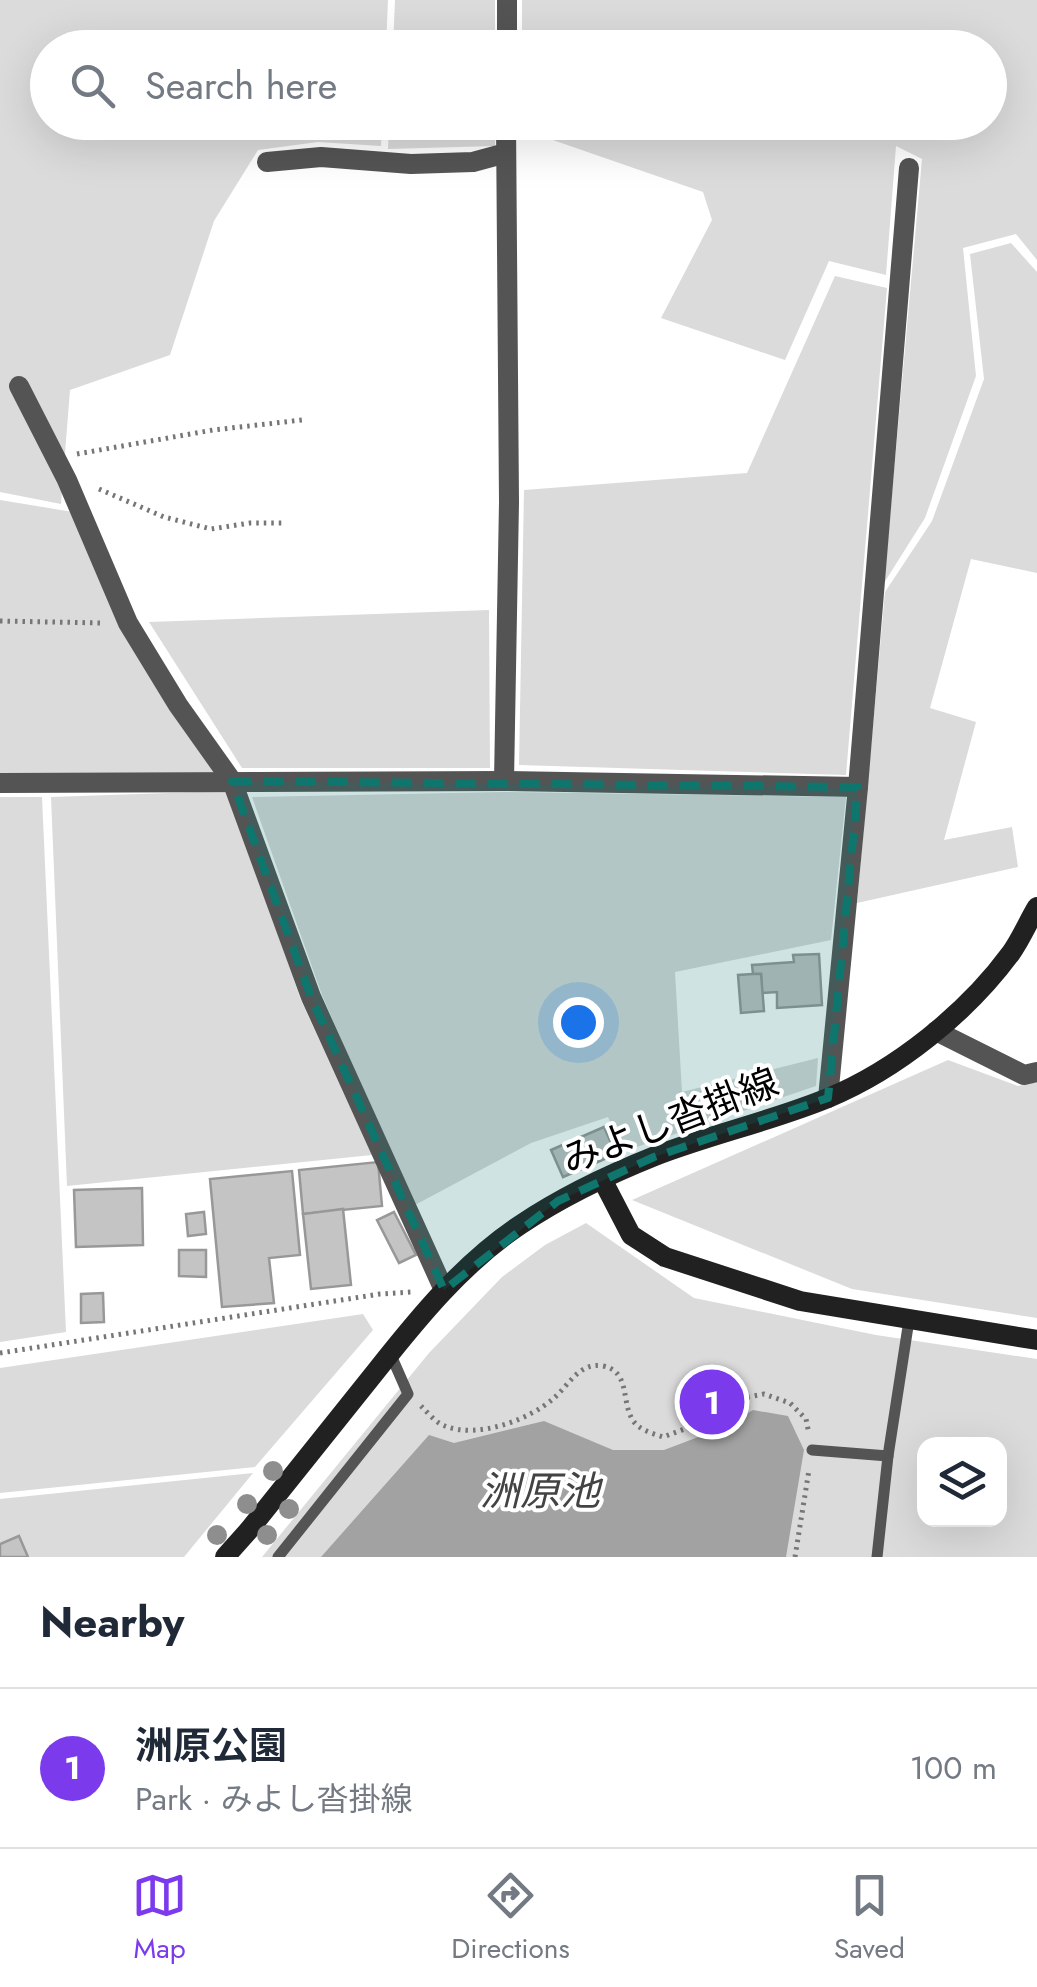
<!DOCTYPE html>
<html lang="en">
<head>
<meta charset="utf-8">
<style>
	:root { --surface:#fff; --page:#f2f2f3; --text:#1f2937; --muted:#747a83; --line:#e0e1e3; --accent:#7c3aed }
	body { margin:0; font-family:Jost,"Noto Sans JP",sans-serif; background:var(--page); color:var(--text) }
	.controls { position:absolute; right:30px; bottom:30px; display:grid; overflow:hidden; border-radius:20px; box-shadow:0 10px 40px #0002 }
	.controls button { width:90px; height:90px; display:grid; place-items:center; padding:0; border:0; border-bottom:2px solid var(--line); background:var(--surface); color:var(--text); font:50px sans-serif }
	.you { position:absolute; left:578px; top:1022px; width:35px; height:35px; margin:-25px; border:8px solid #fff; border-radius:50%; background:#1a73e8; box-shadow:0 0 0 15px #1a73e833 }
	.badge { display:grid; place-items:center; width:65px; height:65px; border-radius:50%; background:var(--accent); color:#fff; font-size:32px; font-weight:700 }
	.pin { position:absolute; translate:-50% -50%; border:5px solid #fff; box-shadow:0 2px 10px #0006 }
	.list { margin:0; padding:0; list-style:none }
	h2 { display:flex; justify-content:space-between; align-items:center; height:130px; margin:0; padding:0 40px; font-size:42px }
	h2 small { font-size:32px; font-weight:400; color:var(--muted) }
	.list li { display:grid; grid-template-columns:65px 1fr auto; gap:30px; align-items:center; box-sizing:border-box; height:160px; padding:0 40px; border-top:2px solid var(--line) }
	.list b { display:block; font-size:38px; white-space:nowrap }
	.list p { margin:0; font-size:32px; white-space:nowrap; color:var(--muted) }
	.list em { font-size:32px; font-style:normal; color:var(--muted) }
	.icon { flex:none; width:55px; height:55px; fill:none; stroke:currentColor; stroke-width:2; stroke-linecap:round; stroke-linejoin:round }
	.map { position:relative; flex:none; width:1037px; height:1557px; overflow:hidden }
	.search { position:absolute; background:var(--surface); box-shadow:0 10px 40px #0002; left:30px; right:30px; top:30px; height:110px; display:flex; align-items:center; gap:25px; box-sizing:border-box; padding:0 35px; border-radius:55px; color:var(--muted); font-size:38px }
	.sheet { height:290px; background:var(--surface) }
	nav { display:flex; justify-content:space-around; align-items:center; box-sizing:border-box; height:140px; border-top:2px solid var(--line); background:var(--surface); font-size:28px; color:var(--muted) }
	nav a { display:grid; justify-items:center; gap:5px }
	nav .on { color:var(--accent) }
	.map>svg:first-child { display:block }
</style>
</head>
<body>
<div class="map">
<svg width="1037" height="1557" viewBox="0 0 1037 1557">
	<rect width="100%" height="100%" fill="#fff"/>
	<g fill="#dbdbdb" fill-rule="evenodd">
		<polygon points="0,0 388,0 386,47 48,48 48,122 382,123 381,146 318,142 258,150 214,221 170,355 70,390 61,504 0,492"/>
		<polygon points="395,0 495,0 495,47 393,47"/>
		<polygon points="522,0 1037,0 1037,260 1016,234 963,248 976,376 925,518 884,583 922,159 896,146 886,275 829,261 785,360 661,318 712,220 703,192 521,129 521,122 990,122 990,48 522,47"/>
		<polygon points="389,123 495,123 495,146 388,149"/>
		<polygon points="1011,243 1037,272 1037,573 971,559 930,708 976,722 944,840 1012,827 1018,867 857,903 885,592 932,521 984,379 970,254"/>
		<polygon points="835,276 887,288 846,775 519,765 524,490 747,473"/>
		<polygon points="0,500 79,513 218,773 0,774"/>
		<polygon points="489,610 490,768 242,768 149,622"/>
		<polygon points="227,791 301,1000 372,1155 67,1186 51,797"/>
		<polygon points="504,792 846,797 831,940 675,972 682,1092 818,1058 816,1086 622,1152 608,1117 531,1143 413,1206 322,995 252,797"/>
		<polygon points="0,797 42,797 66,1332 0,1342"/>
		<polygon points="948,1060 1018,1086 1037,1082 1037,1318 852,1289 632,1200"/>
		<path d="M586,1223L694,1298L876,1335L1037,1359V1557H262L429,1353L502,1277L545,1245ZM924,1444H1000V1520H924Z"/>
		<polygon points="363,1314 373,1330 255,1467 0,1493 0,1368"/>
		<polygon points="253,1473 184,1557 0,1557 0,1499"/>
	</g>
	<polygon fill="#a2a2a2" points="753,1410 788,1416 804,1450 786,1557 321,1557 429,1435 454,1443 544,1421 613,1450 664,1450 722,1428"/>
	<g fill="#c4c4c4" stroke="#989898" stroke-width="2.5">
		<polygon points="819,954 822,1005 777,1008 777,992 762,993 761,974 753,974 752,965 794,962 793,955"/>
		<polygon points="753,974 761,974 764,1011 741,1013 738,975"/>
		<polygon points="604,1127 616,1154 563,1177 551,1150"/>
		<polygon points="378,1162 382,1206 303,1214 299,1170"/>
		<polygon points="292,1171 300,1255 269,1258 274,1303 222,1307 210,1179"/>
		<polygon points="142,1188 143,1245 76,1247 74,1190"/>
		<polygon points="343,1209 351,1285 311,1289 303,1214"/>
		<polygon points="204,1212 206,1234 188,1236 186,1214"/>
		<polygon points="394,1212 416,1255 399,1263 377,1220"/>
		<polygon points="179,1250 206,1250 206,1277 179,1276"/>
		<polygon points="103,1293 104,1322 81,1323 81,1294"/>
		<polygon points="19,1536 28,1557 0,1557 0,1544"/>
	</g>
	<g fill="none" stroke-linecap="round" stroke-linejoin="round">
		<g stroke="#767676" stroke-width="5" stroke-dasharray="2.5 5" stroke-linecap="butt">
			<polyline points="77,454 213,430 302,420"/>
			<polyline points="99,489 164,517 211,529 250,523 286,523"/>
			<polyline points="0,621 102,623"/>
			<polyline points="0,1353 380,1294 412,1292"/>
			<path d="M421,1406C428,1413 436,1423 445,1426C478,1439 529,1420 554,1398C569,1385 579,1362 603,1366C629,1371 622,1399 631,1417C636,1429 651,1433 663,1437L709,1420L743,1398L764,1394L790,1403L806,1419L809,1434"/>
			<polyline points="795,1557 809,1470"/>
		</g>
		<g stroke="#545454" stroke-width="11">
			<polyline points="812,1450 888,1456"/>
			<polyline points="278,1557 408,1394 390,1353"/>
			<polyline points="877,1557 888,1456 909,1320"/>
		</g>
		<g stroke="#545454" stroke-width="20">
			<polyline points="507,48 507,0"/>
			<polyline points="267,162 321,157 411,164 473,162 506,153"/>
			<polyline points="19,386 67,480 128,623 178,705 232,781 311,997 444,1290"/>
			<polyline points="504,781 509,502 506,122"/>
			<polyline points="0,783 504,781 858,787"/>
			<polyline points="936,1031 1024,1075 1037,1072"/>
			<polyline points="828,1098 858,787 909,168"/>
		</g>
		<g stroke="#212121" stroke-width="20">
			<polyline points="603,1181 631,1235 665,1257 800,1301 1037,1340"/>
			<path d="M225,1557L249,1530C292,1477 334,1423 377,1370C419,1317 463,1263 520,1225C560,1198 610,1174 655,1156C712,1134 772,1121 828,1098C896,1070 967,1013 1011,953C1021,939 1028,922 1037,907"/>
		</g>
	</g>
	<g fill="#8e8e8e">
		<circle cx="273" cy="1471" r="10"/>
		<circle cx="247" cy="1504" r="10"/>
		<circle cx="289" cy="1509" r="10"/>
		<circle cx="217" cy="1535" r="10"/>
		<circle cx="267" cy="1535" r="10"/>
	</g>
	<path fill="#0f766e" fill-opacity="0.2" stroke="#0f766e" stroke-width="8" stroke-dasharray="20 12" stroke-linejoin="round" d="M232,781L858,787L828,1098L654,1157L558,1201L444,1290L311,997Z"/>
	<g text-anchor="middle" stroke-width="8" stroke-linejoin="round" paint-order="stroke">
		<g font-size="38" fill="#000" stroke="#fff">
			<text transform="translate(670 1121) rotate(-21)" y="13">みよし沓掛線</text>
		</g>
		<g font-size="40" font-style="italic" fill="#434343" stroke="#fff">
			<text x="540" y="1505">洲原池</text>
		</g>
	</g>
</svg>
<div class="controls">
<button><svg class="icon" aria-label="layers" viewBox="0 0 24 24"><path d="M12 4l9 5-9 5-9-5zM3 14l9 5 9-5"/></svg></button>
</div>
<div class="you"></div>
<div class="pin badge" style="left:712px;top:1402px">1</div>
<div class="search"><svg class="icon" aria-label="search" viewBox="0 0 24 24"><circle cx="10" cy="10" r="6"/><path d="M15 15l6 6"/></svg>Search here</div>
</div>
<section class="sheet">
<h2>Nearby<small></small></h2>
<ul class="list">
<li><span class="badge">1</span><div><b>洲原公園</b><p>Park · みよし沓掛線</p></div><em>100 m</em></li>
</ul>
</section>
<nav>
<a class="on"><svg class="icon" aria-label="map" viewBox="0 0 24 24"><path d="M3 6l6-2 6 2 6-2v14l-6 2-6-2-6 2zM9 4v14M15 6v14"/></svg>Map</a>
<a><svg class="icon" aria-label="directions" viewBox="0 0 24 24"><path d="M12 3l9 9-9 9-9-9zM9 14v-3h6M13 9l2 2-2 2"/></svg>Directions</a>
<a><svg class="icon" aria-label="saved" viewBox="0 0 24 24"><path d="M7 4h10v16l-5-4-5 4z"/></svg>Saved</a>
</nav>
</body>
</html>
